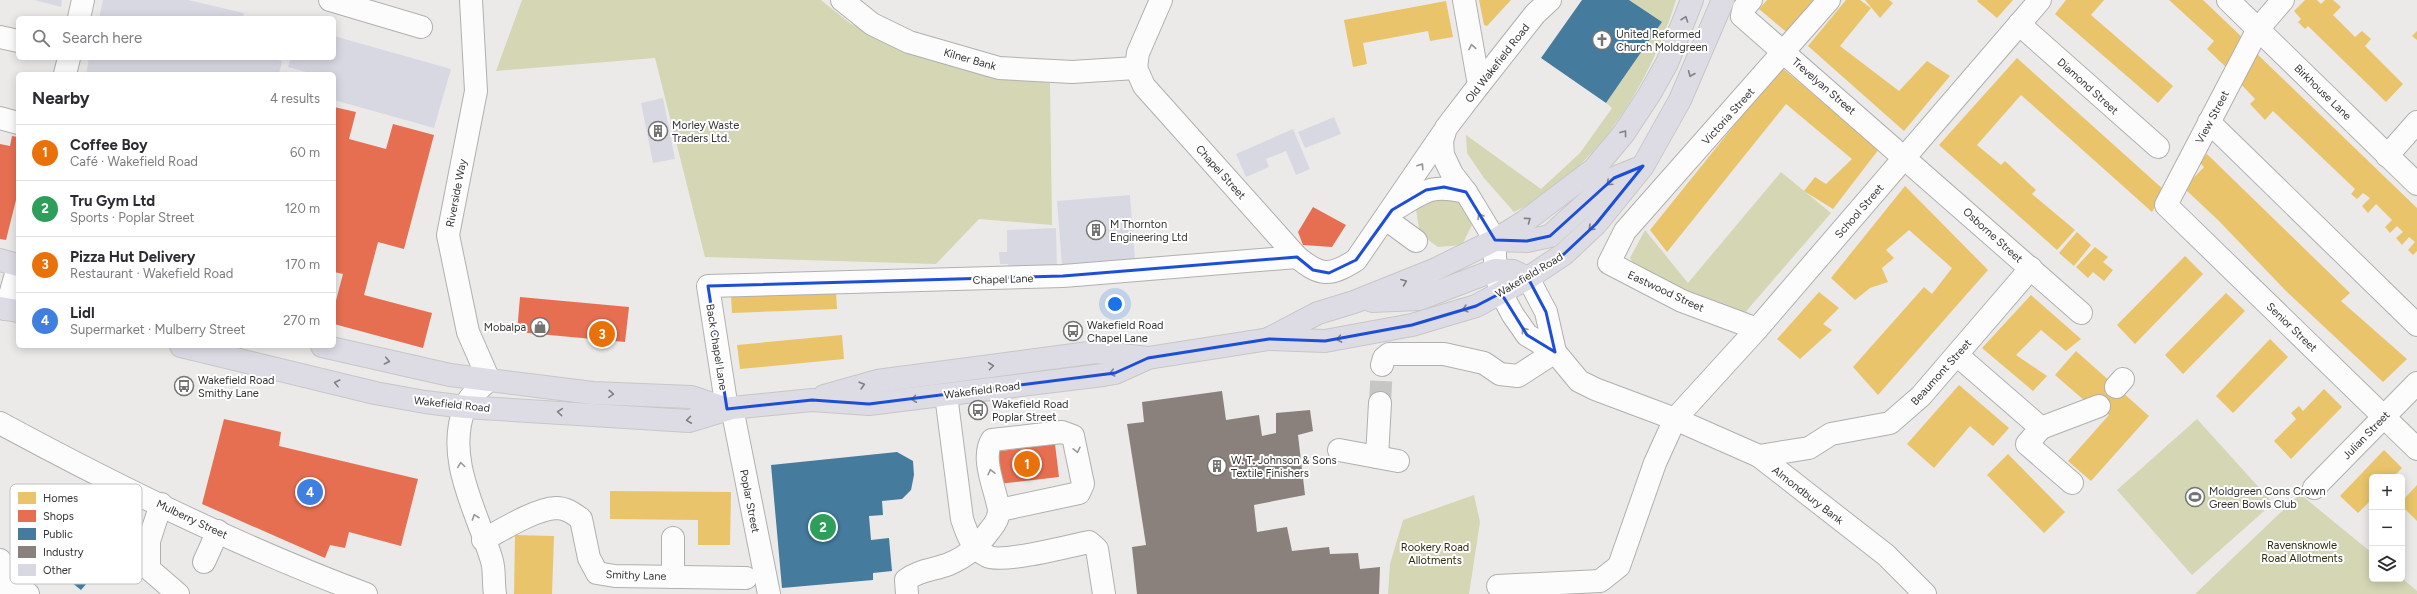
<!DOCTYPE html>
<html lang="en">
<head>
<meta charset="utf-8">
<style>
	:root { --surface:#fff; --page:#f2f2f3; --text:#2b2b33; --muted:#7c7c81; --line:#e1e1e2; --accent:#db2777 }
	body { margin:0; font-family:Figtree,sans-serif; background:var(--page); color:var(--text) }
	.controls { position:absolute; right:12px; bottom:12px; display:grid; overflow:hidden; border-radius:6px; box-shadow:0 2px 10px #0003 }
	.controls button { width:36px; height:36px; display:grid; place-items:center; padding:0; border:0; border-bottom:1px solid var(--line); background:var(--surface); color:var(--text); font:20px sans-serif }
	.you { position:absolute; left:1115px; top:304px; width:14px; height:14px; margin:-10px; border:3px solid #fff; border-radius:50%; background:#1a73e8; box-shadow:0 0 0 6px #1a73e833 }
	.badge { display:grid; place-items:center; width:26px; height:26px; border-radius:50%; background:var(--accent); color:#fff; font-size:13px; font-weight:700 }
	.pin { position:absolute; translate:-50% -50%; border:2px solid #fff; box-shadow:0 1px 4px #0006 }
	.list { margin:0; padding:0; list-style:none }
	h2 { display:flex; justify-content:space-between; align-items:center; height:52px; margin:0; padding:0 16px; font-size:17px }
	h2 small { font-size:13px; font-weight:400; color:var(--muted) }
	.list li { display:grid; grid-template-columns:26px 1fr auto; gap:12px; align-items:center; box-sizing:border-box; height:56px; padding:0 16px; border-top:1px solid var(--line) }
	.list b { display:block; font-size:15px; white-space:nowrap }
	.list p { margin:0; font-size:13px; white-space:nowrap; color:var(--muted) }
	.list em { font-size:13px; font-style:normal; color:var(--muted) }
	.icon { flex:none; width:22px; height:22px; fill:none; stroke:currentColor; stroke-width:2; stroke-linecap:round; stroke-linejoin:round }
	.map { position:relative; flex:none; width:2417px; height:594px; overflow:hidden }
	.search { position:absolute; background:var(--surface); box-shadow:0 2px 10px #0003; left:16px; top:16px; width:320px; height:44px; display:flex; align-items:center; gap:10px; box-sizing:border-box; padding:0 14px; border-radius:6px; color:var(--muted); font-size:15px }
	.panel { position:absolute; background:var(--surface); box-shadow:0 2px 10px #0003; left:16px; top:72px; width:320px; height:276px; border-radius:6px }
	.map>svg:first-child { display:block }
</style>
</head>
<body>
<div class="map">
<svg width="2417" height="594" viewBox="0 0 2417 594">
	<rect width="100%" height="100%" fill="#ebeae9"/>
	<g fill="#d5d6b4">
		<polygon points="522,0 821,0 851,24 930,55 989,76 1050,83 1052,225 979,219 936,264 705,257 655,58 496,71"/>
		<path d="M1629,0H1676C1650,84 1596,173 1514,212L1484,178L1467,153L1466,135L1541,189L1580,153L1612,108L1606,103L1662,22Z"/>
		<path d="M1781,172L1831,213L1743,315C1714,305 1645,285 1630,258L1645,230L1688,283Z"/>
		<polygon points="1432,197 1458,201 1472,225 1462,245 1438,247 1420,234 1416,210"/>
		<polygon points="2197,419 2273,503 2192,575 2117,490"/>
		<polygon points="2300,494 2372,553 2372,579 2402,578 2417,591 2417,594 2195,594"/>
		<polygon points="1474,495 1480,522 1469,594 1388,594 1390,564 1403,520"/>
	</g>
	<g fill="#e9c46a">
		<polygon points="1479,0 1511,0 1487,26 1484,25"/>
		<polygon points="1767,0 1820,0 1791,36 1759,9"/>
		<polygon points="1846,0 1860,0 1871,8 1840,46 1899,91 1927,61 1950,76 1904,131 1808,46"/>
		<polygon points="1865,0 1889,0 1893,3 1880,18"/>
		<polygon points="2013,0 1997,18 1977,1 1978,0"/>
		<polygon points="2066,0 2104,0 2091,15 2173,86 2158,103 2055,14"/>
		<polygon points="2169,0 2203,0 2246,41 2230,71 2207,49 2214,41"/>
		<polygon points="2305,0 2317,0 2321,4 2325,0 2333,0 2341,7 2333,15 2355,37 2362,31 2371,39 2365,46 2403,84 2386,102 2308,26 2305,29 2298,22 2301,19 2294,11"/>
		<polygon points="1446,1 1453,37 1430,41 1428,31 1363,43 1367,64 1353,67 1344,20"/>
		<polygon points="2417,31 2417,40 2412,36"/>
		<polygon points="2255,52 2417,208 2417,251 2413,255 2408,250 2415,242 2409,237 2402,245 2396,238 2403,232 2397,226 2390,233 2385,227 2392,220 2376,204 2368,213 2362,206 2370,198 2363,193 2357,199 2351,194 2355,189 2273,111 2265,120 2250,104 2255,99 2238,81"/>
		<polygon points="2017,58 2164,190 2152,212 2021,95 1977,145 2001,165 2005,161 2036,190 2032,194 2075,230 2057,250 1939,145"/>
		<polygon points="1781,67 1879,149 1833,209 1804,191 1815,177 1826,184 1852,159 1786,104 1667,252 1650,230"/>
		<polygon points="2207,154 2350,293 2341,301 2407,359 2383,382 2285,290 2219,221 2184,188 2204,167 2199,162"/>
		<polygon points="1905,186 1988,270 1878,395 1853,367 1924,287 1932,294 1952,268 1909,230 1886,250 1894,258 1882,268 1888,282 1870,288 1855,300 1831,278"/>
		<polygon points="2077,232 2091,245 2074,266 2059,253"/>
		<polygon points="2095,247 2108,257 2103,262 2113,270 2104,281 2093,272 2088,278 2076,267"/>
		<polygon points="2185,256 2203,274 2135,344 2117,325"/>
		<polygon points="836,291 837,309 732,313 731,295"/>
		<polygon points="1819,292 1839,308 1823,324 1832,330 1800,359 1777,339"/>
		<polygon points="2226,293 2245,311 2183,374 2165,355"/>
		<polygon points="2031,295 2081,339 2066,351 2041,330 2016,355 2047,376 2033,391 1982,348"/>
		<polygon points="842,335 844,359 740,369 737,345"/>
		<polygon points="2270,339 2288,357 2233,413 2216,396"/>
		<polygon points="2076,351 2149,416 2091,481 2068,461 2109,415 2088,397 2085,401 2055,375"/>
		<polygon points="1959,385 2009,428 1993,446 1970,426 1934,468 1907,444"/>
		<polygon points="2324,389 2342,407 2291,459 2274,441 2296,419 2291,413 2299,406 2303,411"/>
		<polygon points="2384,450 2402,468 2393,477 2372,477 2372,499 2358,513 2340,496"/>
		<polygon points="2008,454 2065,512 2044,533 1987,475"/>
		<polygon points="2417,485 2417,521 2402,506 2402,501"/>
		<polygon points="610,491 731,492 730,545 698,545 698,520 610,519"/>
		<polygon points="515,535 554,536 552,594 514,594"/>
	</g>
	<g fill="#e76f51">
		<polygon points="334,107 356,112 349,139 386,149 393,124 434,135 404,249 378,242 364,295 432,313 423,348 334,324 334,308 343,274 334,272"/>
		<polygon points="12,136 18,137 18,192 6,240 0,239 0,144 10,146"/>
		<polygon points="1313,207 1346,225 1332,247 1303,245 1298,232"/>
		<polygon points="520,297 629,307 625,342 517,332"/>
		<polygon points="224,419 281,432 279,446 418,479 401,546 349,532 345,548 330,545 325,558 202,504"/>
		<polygon points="1055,444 1059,477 998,484 994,452"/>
	</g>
	<g fill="#457b9d">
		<polygon points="1582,0 1629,0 1662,22 1606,103 1541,58"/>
		<polygon points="897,452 913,461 914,475 911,490 902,499 882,501 883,515 869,516 871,540 889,538 892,571 873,573 873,580 782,588 771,465"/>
		<polygon points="81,494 97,507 101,502 127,523 117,534 126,541 111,559 103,552 88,571 93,576 81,590 41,558 53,543 59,548 82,520 68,509"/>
	</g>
	<polygon fill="#8a817c" points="1222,391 1226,420 1259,415 1262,436 1276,433 1276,413 1310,410 1313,431 1298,435 1305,495 1254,505 1257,532 1287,527 1292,551 1329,547 1330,554 1358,553 1360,569 1380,567 1379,594 1137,594 1132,547 1146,545 1127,424 1144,422 1142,402"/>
	<g fill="#d8d8e3">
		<polygon points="34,0 62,0 61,7"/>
		<polygon points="103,0 188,0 244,13 243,18 99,18"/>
		<polygon points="334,36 451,69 434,128 334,100 334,74 313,74 288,67 291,58 334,58"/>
		<polygon points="89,58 269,58 282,61 279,74 86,74"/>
		<polygon points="663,98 675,159 653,163 641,103"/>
		<polygon points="1334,117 1341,134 1305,148 1298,132"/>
		<polygon points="1293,129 1310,169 1296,175 1286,151 1266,159 1269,167 1246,177 1236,154"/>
		<polygon points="1130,195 1135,259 1062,265 1057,201"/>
		<polygon points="1056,228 1057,269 1009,271 1008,264 1000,264 999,252 1007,252 1007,230"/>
	</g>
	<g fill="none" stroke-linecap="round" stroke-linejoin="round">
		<polyline stroke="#c6c6c5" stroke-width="22" stroke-dasharray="22 11" stroke-linecap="butt" points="1380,403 1382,365"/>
		<defs>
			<g id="minor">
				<polyline points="330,0 421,27"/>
				<path d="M471,0L476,91L448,235L468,332L489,380C480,388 469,396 465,407C444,459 478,513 492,561C495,572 493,583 495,594"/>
				<polyline points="842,0 872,24 909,42 999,68 1072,72 1136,68"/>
				<polyline points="1464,0 1479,85"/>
				<polyline points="1550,0 1535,14 1479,85 1446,128 1442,141 1443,155 1452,174 1466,192 1495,240 1495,270 1501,293 1513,315 1527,335 1555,352 1579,381 1595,389 1675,419 1759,456 1886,555 1925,594"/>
				<polyline points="1751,0 1744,8 1742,16 2081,313"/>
				<polyline points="2228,0 2417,184"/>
				<polyline points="2283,0 2258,29 2166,205 2417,449"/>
				<polyline points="79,18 83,0"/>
				<polyline points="2019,24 2158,147"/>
				<polyline points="0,37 18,41"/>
				<path d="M1136,68L1144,86L1297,257C1320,276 1330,277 1356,260L1443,133"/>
				<polyline points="1136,68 1138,53 1161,0"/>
				<polyline points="65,74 69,58"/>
				<polyline points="0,118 18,123"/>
				<polyline points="2209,122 2417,325"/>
				<polyline points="2387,156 2417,122"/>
				<path d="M1397,208C1426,190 1432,184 1466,192"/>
				<polyline points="1386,219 1416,241"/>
				<polyline points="1528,278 1546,312 1555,352"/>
				<polyline points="6,309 18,267"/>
				<polyline points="1757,329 1682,301 1609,263 1625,231 1829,0"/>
				<polyline points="1957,355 2041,428 2027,444 2072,483"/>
				<polyline points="1382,365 1384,358 1389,354 1444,354 1484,363 1500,374 1518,376 1555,352"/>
				<polyline points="2116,387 2123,379"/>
				<path d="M946,395L962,519C967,534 972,549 987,556C1001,564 1070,546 1089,542L1097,549L1104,594"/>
				<polyline points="732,408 769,594"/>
				<polyline points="727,409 708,286 1063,276 1297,257"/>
				<path d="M0,423C118,487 240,547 366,594"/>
				<polyline points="2041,428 2099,406"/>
				<polyline points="1339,450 1398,461"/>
				<polyline points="1759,456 1809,448 1831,434 1890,423 1921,396 2031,268"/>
				<polyline points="1377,457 1380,403"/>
				<polyline points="2314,488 2417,383"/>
				<polyline points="161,504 149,541 149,569 178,594"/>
				<polyline points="673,538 673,577"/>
				<path d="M483,540C502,530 535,509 556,508C566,508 573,513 581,519L589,558L597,573L615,576L746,578"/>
				<polyline points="0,560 10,576 28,594"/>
				<polyline points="204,562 218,531"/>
				<polyline points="1498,586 1600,581 1619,566 1655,463 1675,419 1757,329 2040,0"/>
				<polyline points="0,594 10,576"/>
				<path d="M907,594L906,580C919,570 934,570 949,564C968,556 978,546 990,530C996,523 1001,514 998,505C994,486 981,457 992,440L1062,432L1073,436L1083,484L1079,493L1000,510"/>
			</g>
			<g id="highway">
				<polyline points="1495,240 1527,241 1550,236 1614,178 1639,168"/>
				<polyline points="0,260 18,265"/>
				<polyline points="1372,301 1419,299 1495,270 1513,271 1528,278"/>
				<polyline points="0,308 18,311"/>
				<polyline points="1270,338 1318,313 1354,302 1434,270 1495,240 1524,222 1594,169 1624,133 1649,95 1667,63 1692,0"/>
				<polyline points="181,346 375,393 425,402 465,407 689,421 732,408 812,400 869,404 1103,375 1115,373 1148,358 1269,339 1325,341 1412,325 1476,306 1528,278 1564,254 1596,224 1643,166 1680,100 1723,0"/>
				<polyline points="322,346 450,375 593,393 691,397 727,409"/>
				<polyline points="824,396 877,381 1096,352 1147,358"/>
			</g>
		</defs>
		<use href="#minor" stroke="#b0b0af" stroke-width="24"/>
		<use href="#highway" stroke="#c7c7c6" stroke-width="24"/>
		<use href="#minor" stroke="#fcfcfc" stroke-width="22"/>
		<use href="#highway" stroke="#dddce5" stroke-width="22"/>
	</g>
	<defs><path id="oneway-chevron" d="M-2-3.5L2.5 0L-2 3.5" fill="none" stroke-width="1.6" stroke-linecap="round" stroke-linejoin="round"/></defs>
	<g stroke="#808083">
		<use href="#oneway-chevron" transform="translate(1685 19) rotate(-71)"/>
		<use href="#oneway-chevron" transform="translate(1691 74) rotate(113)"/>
		<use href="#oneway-chevron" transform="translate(1624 133) rotate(-53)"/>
		<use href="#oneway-chevron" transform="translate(1609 183) rotate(138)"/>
		<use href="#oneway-chevron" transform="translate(1528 220) rotate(-36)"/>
		<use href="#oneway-chevron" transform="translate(1591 228) rotate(136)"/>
		<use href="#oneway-chevron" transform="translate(1404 282) rotate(-22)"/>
		<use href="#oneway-chevron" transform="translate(1465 309) rotate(164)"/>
		<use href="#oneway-chevron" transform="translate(1339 339) rotate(169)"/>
		<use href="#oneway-chevron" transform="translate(387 361) rotate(12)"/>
		<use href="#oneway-chevron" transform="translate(991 366) rotate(-7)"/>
		<use href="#oneway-chevron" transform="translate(1112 373) rotate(167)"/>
		<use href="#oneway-chevron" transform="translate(337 383) rotate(-166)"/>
		<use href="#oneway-chevron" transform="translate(862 385) rotate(-16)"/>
		<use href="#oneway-chevron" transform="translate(611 394) rotate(4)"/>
		<use href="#oneway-chevron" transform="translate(914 399) rotate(173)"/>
		<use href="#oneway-chevron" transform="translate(560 412) rotate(-175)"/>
		<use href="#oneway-chevron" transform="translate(689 420) rotate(172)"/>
	</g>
	<g stroke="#989898">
		<use href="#oneway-chevron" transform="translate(1472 47) rotate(-100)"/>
		<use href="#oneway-chevron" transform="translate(1421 166) rotate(-57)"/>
		<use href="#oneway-chevron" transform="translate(1480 216) rotate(-121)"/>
		<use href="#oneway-chevron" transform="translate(1524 330) rotate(-128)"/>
		<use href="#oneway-chevron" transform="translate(1077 450) rotate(77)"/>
		<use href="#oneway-chevron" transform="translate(461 465) rotate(-98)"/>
		<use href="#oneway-chevron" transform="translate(991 472) rotate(-103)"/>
		<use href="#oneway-chevron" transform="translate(475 517) rotate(-109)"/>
	</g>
	<path fill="none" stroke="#1d4ed8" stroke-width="3" stroke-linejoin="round" d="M1643,166L1596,224L1564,254L1528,278L1546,312L1555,352L1527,335L1501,293L1476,306L1412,325L1325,341L1269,339L1148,358L1115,373L869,404L812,400L727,409L708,286L1063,276L1297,257L1313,270L1329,273L1356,260L1392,210L1426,190L1444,187L1466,192L1495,240L1527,241L1550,236L1614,178Z"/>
	<defs>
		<symbol id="church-ring" viewBox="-11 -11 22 22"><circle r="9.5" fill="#fff" stroke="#747473" stroke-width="1.5"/><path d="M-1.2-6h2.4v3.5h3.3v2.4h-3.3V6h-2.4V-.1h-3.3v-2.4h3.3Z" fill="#747473"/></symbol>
		<symbol id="building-ring" viewBox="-11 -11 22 22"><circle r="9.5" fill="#fff" stroke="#747473" stroke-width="1.5"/><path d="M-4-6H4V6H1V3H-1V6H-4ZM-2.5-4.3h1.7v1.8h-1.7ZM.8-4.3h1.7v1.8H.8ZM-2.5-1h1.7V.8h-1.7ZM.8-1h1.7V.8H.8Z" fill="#747473"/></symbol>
		<symbol id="shop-ring" viewBox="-11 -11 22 22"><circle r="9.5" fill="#fff" stroke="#747473" stroke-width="1.5"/><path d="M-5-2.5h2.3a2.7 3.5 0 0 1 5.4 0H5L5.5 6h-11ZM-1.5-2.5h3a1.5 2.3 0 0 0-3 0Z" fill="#747473"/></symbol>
		<symbol id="bus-ring" viewBox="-11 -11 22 22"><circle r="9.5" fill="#fff" stroke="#747473" stroke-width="1.5"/><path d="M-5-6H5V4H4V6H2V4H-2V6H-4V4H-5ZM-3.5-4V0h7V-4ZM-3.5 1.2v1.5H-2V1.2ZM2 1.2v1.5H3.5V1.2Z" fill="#747473"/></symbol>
		<symbol id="stadium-ring" viewBox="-11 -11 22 22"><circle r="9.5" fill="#fff" stroke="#747473" stroke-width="1.5"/><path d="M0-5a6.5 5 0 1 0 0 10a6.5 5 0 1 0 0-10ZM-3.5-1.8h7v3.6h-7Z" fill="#747473"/></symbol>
	</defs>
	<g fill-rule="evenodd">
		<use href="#church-ring" x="1591" y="29" width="22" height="22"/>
		<use href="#building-ring" x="647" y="120" width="22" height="22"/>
		<use href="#building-ring" x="1085" y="219" width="22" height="22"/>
		<use href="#shop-ring" x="529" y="316" width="22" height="22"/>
		<use href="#bus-ring" x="1062" y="320" width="22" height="22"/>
		<use href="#bus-ring" x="173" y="375" width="22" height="22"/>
		<use href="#bus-ring" x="967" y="399" width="22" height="22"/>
		<use href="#building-ring" x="1206" y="455" width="22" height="22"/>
		<use href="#stadium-ring" x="2184" y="486" width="22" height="22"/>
	</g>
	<g text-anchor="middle" stroke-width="4" stroke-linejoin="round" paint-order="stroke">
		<g font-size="11" fill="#343433" stroke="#fff" text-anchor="start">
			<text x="1616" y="38">United Reformed<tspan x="1616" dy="13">Church Moldgreen</tspan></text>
			<text x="672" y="129">Morley Waste<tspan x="672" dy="13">Traders Ltd.</tspan></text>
			<text x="1110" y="228">M Thornton<tspan x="1110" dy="13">Engineering Ltd</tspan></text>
			<text x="1087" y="329">Wakefield Road<tspan x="1087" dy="13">Chapel Lane</tspan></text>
			<text x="526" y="331" text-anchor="end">Mobalpa</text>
			<text x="198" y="384">Wakefield Road<tspan x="198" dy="13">Smithy Lane</tspan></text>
			<text x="992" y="408">Wakefield Road<tspan x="992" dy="13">Poplar Street</tspan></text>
			<text x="1231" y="464">W. T. Johnson &amp; Sons<tspan x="1231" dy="13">Textile Finishers</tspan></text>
			<text x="2209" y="495">Moldgreen Cons Crown<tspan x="2209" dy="13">Green Bowls Club</tspan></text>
		</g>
		<g font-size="11" fill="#343433" stroke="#fff">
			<text transform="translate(970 59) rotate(16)" y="4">Kilner Bank</text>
			<text transform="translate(1497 63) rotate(-52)" y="4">Old Wakefield Road</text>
			<text transform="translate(1824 86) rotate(41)" y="4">Trevelyan Street</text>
			<text transform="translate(2088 86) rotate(42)" y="4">Diamond Street</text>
			<text transform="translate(2323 92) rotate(44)" y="4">Birkhouse Lane</text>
			<text transform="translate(1728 116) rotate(-48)" y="4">Victoria Street</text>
			<text transform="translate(2212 117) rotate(-62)" y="4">View Street</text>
			<text transform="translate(1221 172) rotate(48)" y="4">Chapel Street</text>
			<text transform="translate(456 193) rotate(-79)" y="4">Riverside Way</text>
			<text transform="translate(1859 211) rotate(-49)" y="4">School Street</text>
			<text transform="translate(1993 235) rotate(42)" y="4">Osborne Street</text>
			<text transform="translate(1529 275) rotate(-31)" y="4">Wakefield Road</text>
			<text transform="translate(1003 279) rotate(-2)" y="4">Chapel Lane</text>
			<text transform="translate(1666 291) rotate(25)" y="4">Eastwood Street</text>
			<text transform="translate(2292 327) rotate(44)" y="4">Senior Street</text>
			<text transform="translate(717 347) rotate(81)" y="4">Back Chapel Lane</text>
			<text transform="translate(1941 372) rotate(-48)" y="4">Beaumont Street</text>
			<text transform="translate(982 390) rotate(-7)" y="4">Wakefield Road</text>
			<text transform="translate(452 404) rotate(6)" y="4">Wakefield Road</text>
			<text transform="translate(2366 435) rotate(-46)" y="4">Julian Street</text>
			<text transform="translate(1808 495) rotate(38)" y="4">Almondbury Bank</text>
			<text transform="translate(750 501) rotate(79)" y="4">Poplar Street</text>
			<text transform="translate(192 519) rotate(25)" y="4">Mulberry Street</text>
			<text transform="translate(636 575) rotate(2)" y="4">Smithy Lane</text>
		</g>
		<g font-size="11" fill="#2b2b0e" stroke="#fff">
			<text x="2302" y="549">Ravensknowle<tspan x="2302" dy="13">Road Allotments</tspan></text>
			<text x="1435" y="551">Rookery Road<tspan x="1435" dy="13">Allotments</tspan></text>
		</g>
	</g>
	<rect x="10" y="484" width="132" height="100" rx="6" fill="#fff" stroke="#c2c2c2" stroke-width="1"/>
	<rect x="18" y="492" width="18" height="12" fill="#e9c46a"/>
	<rect x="18" y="510" width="18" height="12" fill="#e76f51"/>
	<rect x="18" y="528" width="18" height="12" fill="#457b9d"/>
	<rect x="18" y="546" width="18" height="12" fill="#8a817c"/>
	<rect x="18" y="564" width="18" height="12" fill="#d8d8e3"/>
	<g font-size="11" fill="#343433">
		<text x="43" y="502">Homes</text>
		<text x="43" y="520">Shops</text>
		<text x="43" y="538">Public</text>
		<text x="43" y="556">Industry</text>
		<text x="43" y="574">Other</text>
	</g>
</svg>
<div class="controls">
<button>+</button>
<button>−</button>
<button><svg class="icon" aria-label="layers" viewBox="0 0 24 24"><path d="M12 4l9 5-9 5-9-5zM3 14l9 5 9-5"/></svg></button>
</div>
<div class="you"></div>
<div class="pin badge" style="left:1027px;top:464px;background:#e8710a">1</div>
<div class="pin badge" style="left:823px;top:527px;background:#2e9e5b">2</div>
<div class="pin badge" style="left:602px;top:334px;background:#e8710a">3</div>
<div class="pin badge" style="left:310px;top:492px;background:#3f7fe0">4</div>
<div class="search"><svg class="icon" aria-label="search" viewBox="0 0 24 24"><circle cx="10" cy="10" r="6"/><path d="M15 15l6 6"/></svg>Search here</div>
<section class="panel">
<h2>Nearby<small>4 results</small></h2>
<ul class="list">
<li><span class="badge" style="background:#e8710a">1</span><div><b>Coffee Boy</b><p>Café · Wakefield Road</p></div><em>60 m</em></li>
<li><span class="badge" style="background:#2e9e5b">2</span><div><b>Tru Gym Ltd</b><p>Sports · Poplar Street</p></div><em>120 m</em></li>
<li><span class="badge" style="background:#e8710a">3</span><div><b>Pizza Hut Delivery</b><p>Restaurant · Wakefield Road</p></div><em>170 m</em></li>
<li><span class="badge" style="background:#3f7fe0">4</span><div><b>Lidl</b><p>Supermarket · Mulberry Street</p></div><em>270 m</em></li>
</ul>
</section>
</div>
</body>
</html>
